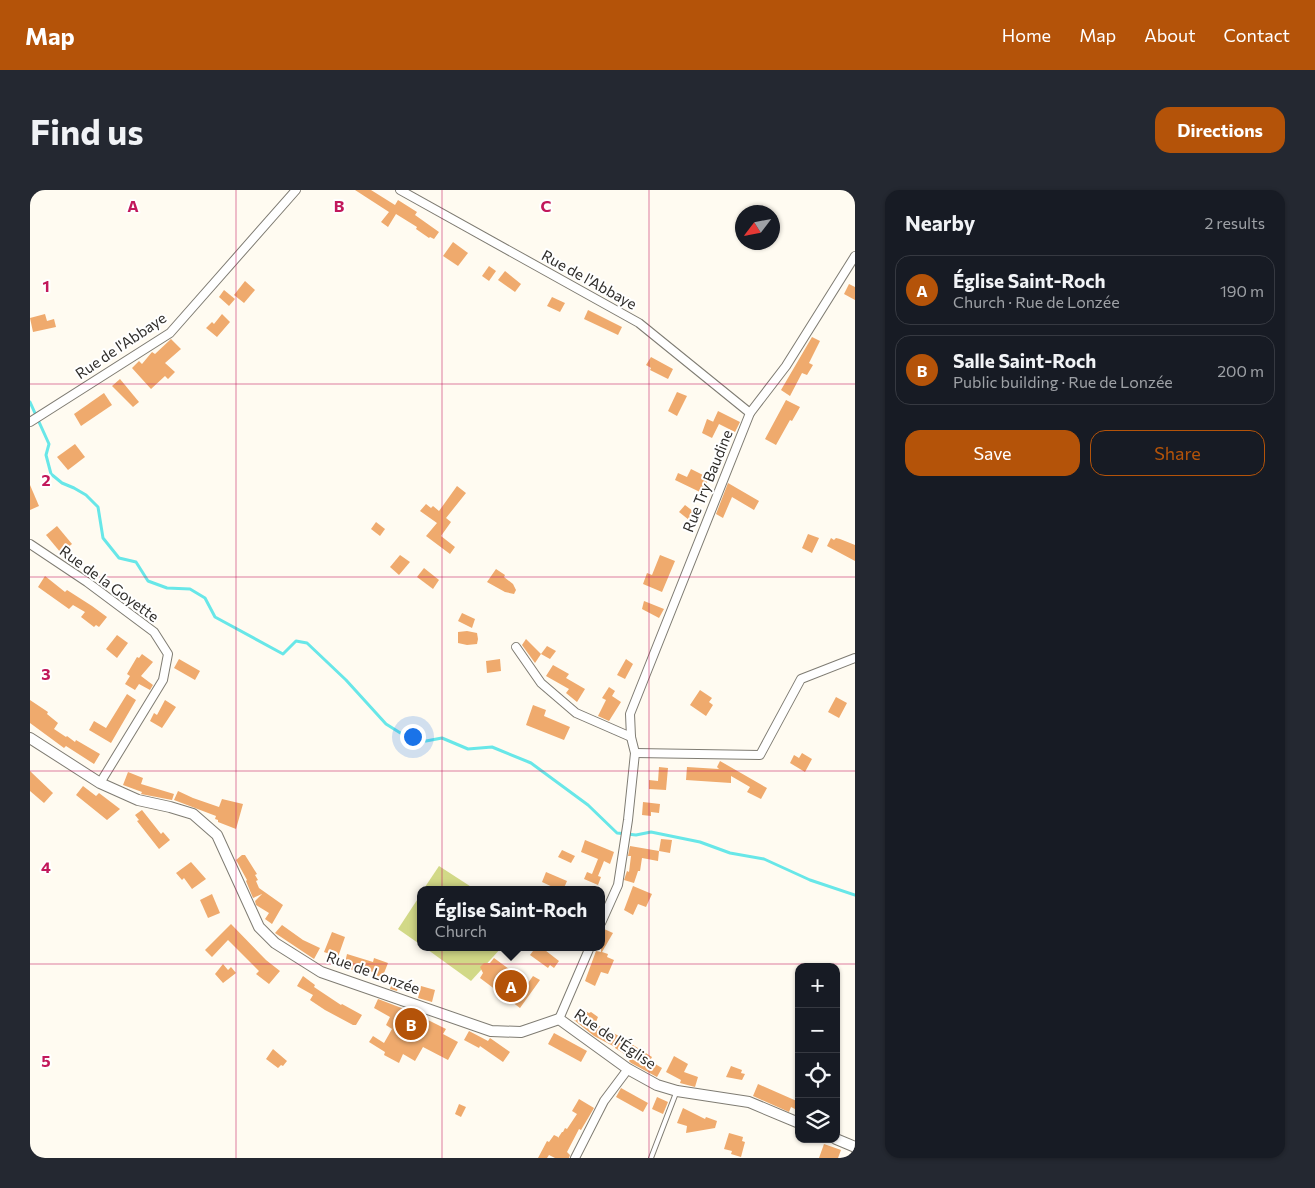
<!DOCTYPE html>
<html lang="en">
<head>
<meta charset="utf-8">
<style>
	:root { --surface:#171b24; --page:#242831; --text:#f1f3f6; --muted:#9ea1a6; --line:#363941; --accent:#b45309 }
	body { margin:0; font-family:Commissioner,sans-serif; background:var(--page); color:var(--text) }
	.controls { position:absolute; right:15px; bottom:15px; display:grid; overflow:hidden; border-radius:10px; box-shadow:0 1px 4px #0004 }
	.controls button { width:45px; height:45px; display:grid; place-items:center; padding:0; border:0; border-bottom:1px solid var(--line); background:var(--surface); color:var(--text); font:25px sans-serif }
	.compass { position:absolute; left:705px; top:15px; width:45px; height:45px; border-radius:50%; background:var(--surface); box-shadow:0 1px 4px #0004; rotate:238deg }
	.you { position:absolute; left:382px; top:546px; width:18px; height:18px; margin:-12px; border:4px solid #fff; border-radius:50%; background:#1a73e8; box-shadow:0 0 0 8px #1a73e833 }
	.badge { display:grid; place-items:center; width:32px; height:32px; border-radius:50%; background:var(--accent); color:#fff; font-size:16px; font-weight:700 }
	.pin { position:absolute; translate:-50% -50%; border:2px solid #fff; box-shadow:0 1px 5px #0006 }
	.popup { position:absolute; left:387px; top:696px; width:188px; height:65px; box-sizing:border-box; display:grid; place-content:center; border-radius:10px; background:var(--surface); filter:drop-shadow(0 1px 4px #0005); font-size:16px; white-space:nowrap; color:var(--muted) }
	.popup b { font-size:19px; color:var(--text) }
	.popup::after { content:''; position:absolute; left:50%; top:100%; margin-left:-10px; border:10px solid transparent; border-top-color:var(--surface) }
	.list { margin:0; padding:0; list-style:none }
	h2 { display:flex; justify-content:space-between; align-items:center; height:65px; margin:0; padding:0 20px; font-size:21px }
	h2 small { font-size:16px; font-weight:400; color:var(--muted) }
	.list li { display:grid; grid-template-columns:32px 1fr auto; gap:15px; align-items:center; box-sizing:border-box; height:70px; margin:0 10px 10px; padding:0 10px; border:1px solid var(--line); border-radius:15px }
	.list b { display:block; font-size:19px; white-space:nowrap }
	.list p { margin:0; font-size:16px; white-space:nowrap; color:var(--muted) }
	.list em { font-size:16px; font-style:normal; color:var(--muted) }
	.actions { display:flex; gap:10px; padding:15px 20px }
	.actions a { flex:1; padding:11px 0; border:1px solid var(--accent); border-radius:15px; text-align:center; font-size:18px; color:var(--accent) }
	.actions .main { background:var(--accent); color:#fff }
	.icon { flex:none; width:28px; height:28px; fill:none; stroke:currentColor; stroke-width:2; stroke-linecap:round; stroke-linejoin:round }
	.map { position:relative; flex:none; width:825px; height:968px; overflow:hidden; border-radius:15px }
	header { display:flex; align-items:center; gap:30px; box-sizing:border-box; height:70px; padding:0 25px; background:var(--accent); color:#fff }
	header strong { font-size:24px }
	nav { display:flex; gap:28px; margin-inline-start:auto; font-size:18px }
	.intro { display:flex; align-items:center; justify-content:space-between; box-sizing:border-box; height:120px; padding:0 30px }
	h1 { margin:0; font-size:35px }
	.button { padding:12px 22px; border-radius:15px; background:var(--accent); color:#fff; font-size:18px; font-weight:700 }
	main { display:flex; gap:30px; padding:0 30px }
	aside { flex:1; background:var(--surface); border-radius:15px; box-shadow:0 1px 4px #0004 }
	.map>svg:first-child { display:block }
</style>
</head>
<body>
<header>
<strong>Map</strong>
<nav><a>Home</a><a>Map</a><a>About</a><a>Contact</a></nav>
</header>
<div class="intro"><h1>Find us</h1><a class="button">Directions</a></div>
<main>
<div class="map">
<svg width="825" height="968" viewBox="0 0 825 968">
	<rect width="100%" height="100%" fill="#fffbf1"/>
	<g fill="#d2d987">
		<polygon points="409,676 446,700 393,700"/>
		<polygon points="391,704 391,755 368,739"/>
		<polygon points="394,757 472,757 441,791"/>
	</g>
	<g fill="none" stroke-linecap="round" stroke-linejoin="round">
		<polyline stroke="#68e7e8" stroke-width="3" points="0,212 19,254 16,265 21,284 32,293 44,298 56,305 68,317 73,348 89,368 106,372 118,391 137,398 160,399 175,408 185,427 253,464 266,451 277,453 316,490 356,534 380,549 396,551 412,548 438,559 462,557 501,573 558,615 587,643 606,645 621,642 670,652 700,663 734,669 780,690 825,705"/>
	</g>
	<g fill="#efaa6d">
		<polygon points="325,0 341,0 365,15 368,10 387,22 385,25 409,42 404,49 400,47 399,48 386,39 387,37 366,24 358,37 351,32 359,22"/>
		<polygon points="423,52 438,63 428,76 413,66"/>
		<polygon points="459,76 466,81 459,91 452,86"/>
		<polygon points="475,81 491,94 485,102 468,90"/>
		<polygon points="215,91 225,100 214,113 204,105"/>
		<polygon points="819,94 825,97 825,110 814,104"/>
		<polygon points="194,100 205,109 199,116 189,107"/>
		<polygon points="522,107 535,113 530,122 517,116"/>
		<polygon points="558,120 592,137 588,145 554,129"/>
		<polygon points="15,124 17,131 24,129 26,137 3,142 0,128"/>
		<polygon points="192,124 200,132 187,147 176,138 182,132 184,134"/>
		<polygon points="782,147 790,151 779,173 783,175 777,185 772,183 760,206 751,200"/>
		<polygon points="141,149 151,159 135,173 145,182 138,189 135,186 121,199 102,178 109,171 112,174 122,162 125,164"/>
		<polygon points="621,167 643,179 638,189 620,180 621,178 616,175"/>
		<polygon points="90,189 109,212 103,217 82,196"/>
		<polygon points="647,202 657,206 647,226 638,221"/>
		<polygon points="74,203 82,215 51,236 44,224"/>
		<polygon points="756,210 770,217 762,231 760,230 746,255 735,249"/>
		<polygon points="688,221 710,232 705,242 689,234 682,248 672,243 677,229 686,233 683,232"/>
		<polygon points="45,254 55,267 38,280 27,267"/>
		<polygon points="661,279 679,288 672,303 645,290 648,283 657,287"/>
		<polygon points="698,293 729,311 724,320 702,307 693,328 686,324"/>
		<polygon points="0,295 9,316 0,320"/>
		<polygon points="427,296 436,303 416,328 421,332 411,346 425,357 420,364 396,346 407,333 390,321 396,314 401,318 403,316 409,321"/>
		<polygon points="655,315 668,325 664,334 649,322"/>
		<polygon points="346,332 355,339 350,346 341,339"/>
		<polygon points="27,336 42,354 31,363 16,345"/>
		<polygon points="778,344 789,348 782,363 772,358"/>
		<polygon points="801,348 804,350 806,348 810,349 825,355 825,371 797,356"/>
		<polygon points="370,365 380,372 369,385 360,377"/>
		<polygon points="630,365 645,371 632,402 613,394 617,383 622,385"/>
		<polygon points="394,378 409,390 403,399 387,387"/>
		<polygon points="466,379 475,385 474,387 483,394 486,400 484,404 475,402 457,392"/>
		<polygon points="15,386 35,402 37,400 62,416 77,427 69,437 66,435 64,437 51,427 55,422 43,415 39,419 8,397"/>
		<polygon points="614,411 634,419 629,428 612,419"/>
		<polygon points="432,423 445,429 442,438 428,431"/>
		<polygon points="437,441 447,443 448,449 447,454 437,455 428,453 428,442"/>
		<polygon points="87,445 98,453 87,468 76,459"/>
		<polygon points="496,449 511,464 505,473 492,455"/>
		<polygon points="517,456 526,461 520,469 511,464"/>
		<polygon points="112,464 123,472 111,486 123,495 120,500 109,494 105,500 95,494 100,486 97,484 107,467 109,468"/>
		<polygon points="149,469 170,481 165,490 144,478"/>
		<polygon points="470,469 471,481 457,483 456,471"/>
		<polygon points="596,469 603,474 595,489 587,485"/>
		<polygon points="523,475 539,484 536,488 555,499 547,512 536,503 539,499 516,486"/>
		<polygon points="579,497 585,501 582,506 591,512 579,531 568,526 576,510 572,508"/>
		<polygon points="670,500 682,508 679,512 683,515 676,526 660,515"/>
		<polygon points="97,504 106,510 81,553 59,540 64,531 76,538"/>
		<polygon points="806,507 817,513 809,528 798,522"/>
		<polygon points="0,510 18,522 17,524 28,533 24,539 36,547 37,546 45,552 46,550 70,564 64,574 36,556 34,558 0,533"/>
		<polygon points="135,510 146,517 132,538 120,531 124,523 127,525"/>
		<polygon points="503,515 516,520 514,526 540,537 534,550 496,535"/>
		<polygon points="772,563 782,569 775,582 760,573 764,565 769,568"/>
		<polygon points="690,571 737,598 731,609 717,602 720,597 701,586 701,593 656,590 657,577 689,579 687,577"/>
		<polygon points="629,577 638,578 636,600 619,599 619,590 628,591"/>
		<polygon points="0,581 23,603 14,613 0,601"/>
		<polygon points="98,582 113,588 111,594 144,604 142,610 111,604 112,602 93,595"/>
		<polygon points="53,596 66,606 69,603 90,619 77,630 46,605"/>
		<polygon points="148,601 163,608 189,617 192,609 213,614 206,639 188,632 188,630 185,629 186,626 144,610"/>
		<polygon points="613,612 630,614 629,623 621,622 621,626 612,625"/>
		<polygon points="112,620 131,644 133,642 140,650 129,659 107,631 109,630 105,625"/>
		<polygon points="631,649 642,650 640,663 629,661"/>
		<polygon points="555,650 584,662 580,674 574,671 568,686 571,687 568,695 554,689 557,682 562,684 568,669 551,662"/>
		<polygon points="600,656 629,661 628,671 612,668 610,681 608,681 604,693 594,690 597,681 599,682 601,666 598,666"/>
		<polygon points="532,660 545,666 541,673 528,667"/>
		<polygon points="212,665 215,665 227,684 225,685 228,690 226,691 229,698 253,715 242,734 235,729 239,723 226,715 225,711 232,704 223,708 216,691 217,690 206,670"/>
		<polygon points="161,672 176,689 162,699 154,688 152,690 146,683"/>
		<polygon points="516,682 537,691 533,700 529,700 512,692"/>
		<polygon points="603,696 622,704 616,717 608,714 603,725 594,720"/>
		<polygon points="182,704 190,723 178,728 170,710"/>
		<polygon points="201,734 236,770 250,781 239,794 226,784 229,781 198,750 182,767 175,760"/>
		<polygon points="252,735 273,750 290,758 284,769 245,743"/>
		<polygon points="574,739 583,743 572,762 578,764 577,767 584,770 578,784 571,782 565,796 555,791 566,761 571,762 571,744"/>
		<polygon points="302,742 315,747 308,767 294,762"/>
		<polygon points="506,757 511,757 529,771 524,778 520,775 518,778 500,765"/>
		<polygon points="317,764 343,772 344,768 358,773 352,788 346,785 346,783 332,779 331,783 314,777"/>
		<polygon points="464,768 498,793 503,786 510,790 490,818 450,788 453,783 450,777 454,773 460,773"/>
		<polygon points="193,774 198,780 201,777 206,783 193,793 185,784"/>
		<polygon points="273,786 285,795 284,797 311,815 312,814 332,825 326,835 323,835 295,820 280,810 283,805 267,796"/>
		<polygon points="364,787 371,790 367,801 360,799"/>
		<polygon points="391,796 405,800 402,812 388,808"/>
		<polygon points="348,809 382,822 416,839 413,844 428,852 418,870 393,857 385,871 373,864 369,873 354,865 355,862 339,852 343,846 354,853 362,839 356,835 360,827 344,818"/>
		<polygon points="550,818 559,823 561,822 568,827 565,834 589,846 622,867 620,871 632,878 627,887 601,873 599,871 601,868 585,858 585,857 564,846 544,830 543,826"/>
		<polygon points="439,841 458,851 460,848 480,862 473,872 450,856 449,858 434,850"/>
		<polygon points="524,843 557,861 551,872 518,854"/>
		<polygon points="243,859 257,871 253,876 251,875 248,878 236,869"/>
		<polygon points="644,866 658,874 654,882 668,887 665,897 650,893 651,890 636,882"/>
		<polygon points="701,876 712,880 711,883 715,884 712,890 696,887"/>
		<polygon points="728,894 769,912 769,921 761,917 759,922 723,906"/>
		<polygon points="591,898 618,913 613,922 586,907"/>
		<polygon points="627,907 638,912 633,924 622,919"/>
		<polygon points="549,909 564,918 551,940 549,939 537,962 540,965 539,968 525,968 519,965 517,968 508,968 517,951 519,952 524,945 528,947 528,948 532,942 533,942 535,938 537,939 547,924 542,921"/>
		<polygon points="429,914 436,917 431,927 425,924"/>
		<polygon points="653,918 675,929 676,927 687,931 685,938 656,943 657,936 647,933"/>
		<polygon points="699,943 713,947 712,951 715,952 711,967 701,964 702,961 694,959"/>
		<polygon points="794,954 811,960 808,968 789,968"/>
	</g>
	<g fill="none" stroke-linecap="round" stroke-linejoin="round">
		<defs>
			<polyline id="lane" points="621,968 646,903"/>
			<g id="street">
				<polyline points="370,0 609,133 720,223"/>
				<polyline points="0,232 140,143 266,0"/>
				<polyline points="0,354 57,392 124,442 138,464 133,490 70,593"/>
				<polyline points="486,457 511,493 546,523 601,547"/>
				<polyline points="605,563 730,565 771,489 825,468"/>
				<polyline points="571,733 588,695 598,630 605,563 601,547 600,524 720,223 756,176 825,66"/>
				<polyline points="529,829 560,757"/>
				<polyline points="545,968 574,911 598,879"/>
			</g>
			<g id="secondary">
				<polyline points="0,548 70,593 108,610 140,617 163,624 187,645 229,737 245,753 291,782 461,841 491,842 529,829 598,879 627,895 647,901 719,912 769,933"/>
				<polyline points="806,949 825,957"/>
			</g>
		</defs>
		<use href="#lane" stroke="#7f7c73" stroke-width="6"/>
		<use href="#street" stroke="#7f7c73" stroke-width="10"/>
		<use href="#secondary" stroke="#7f7c73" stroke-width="12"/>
		<use href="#lane" stroke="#fff" stroke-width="4"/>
		<use href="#street" stroke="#fff" stroke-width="8"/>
		<use href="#secondary" stroke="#fff" stroke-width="10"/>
	</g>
	<path fill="none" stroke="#c2185b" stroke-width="1" stroke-opacity="0.55" d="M206,0V968M412,0V968M619,0V968M0,194H825M0,387H825M0,581H825M0,774H825"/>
	<g text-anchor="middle" stroke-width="4" stroke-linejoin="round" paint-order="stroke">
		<g font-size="15" fill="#2f2d2a" stroke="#fff">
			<text transform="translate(559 90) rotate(29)" y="5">Rue de l'Abbaye</text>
			<text transform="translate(91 156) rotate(-34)" y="5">Rue de l'Abbaye</text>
			<text transform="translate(678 291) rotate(-68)" y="5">Rue Try Baudine</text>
			<text transform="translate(79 394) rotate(36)" y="5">Rue de la Goyette</text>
			<text transform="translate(343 783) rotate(20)" y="5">Rue de Lonzée</text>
			<text transform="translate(585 849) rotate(34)" y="5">Rue de l'Église</text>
		</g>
	</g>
	<g font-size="16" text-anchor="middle" font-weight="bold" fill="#c2185b" stroke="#fff" stroke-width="4" stroke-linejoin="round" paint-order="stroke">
		<text x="103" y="22">A</text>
		<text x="309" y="22">B</text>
		<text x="516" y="22">C</text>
		<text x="16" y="102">1</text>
		<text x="16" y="296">2</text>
		<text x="16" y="490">3</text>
		<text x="16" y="683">4</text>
		<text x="16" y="877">5</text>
	</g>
</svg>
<div class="controls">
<button>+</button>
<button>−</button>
<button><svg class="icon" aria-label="locate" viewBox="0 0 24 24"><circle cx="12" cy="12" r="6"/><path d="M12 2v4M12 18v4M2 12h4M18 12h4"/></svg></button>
<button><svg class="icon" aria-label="layers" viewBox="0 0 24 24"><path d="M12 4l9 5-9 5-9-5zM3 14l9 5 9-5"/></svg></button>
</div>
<svg class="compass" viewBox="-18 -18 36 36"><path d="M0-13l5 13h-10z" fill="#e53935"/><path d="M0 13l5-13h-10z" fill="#9ea1a6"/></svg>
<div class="you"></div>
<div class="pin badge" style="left:481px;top:796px">A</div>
<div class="popup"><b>Église Saint-Roch</b>Church</div>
<div class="pin badge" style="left:381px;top:834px">B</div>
</div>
<aside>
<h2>Nearby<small>2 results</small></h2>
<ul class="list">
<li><span class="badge">A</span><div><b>Église Saint-Roch</b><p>Church · Rue de Lonzée</p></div><em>190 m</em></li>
<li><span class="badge">B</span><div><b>Salle Saint-Roch</b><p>Public building · Rue de Lonzée</p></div><em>200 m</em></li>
</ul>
<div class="actions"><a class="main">Save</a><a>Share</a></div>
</aside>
</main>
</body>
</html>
